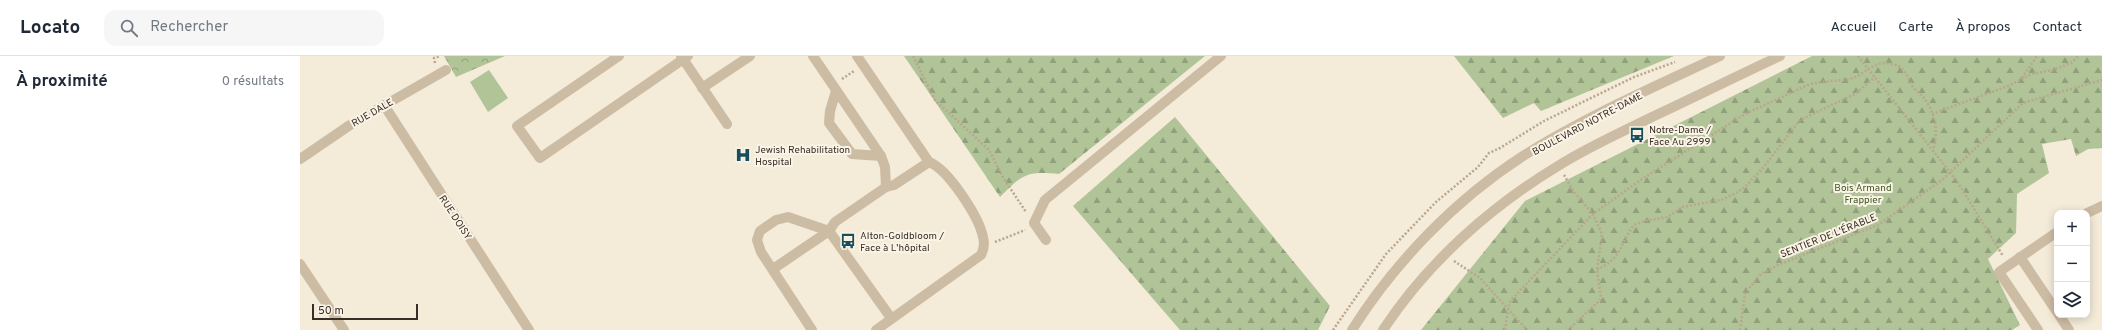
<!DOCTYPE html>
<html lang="fr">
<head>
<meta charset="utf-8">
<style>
	:root { --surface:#fff; --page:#f6f6f7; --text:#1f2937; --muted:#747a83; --line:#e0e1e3 }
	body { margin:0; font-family:Overpass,sans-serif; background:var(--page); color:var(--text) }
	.controls { position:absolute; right:12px; bottom:12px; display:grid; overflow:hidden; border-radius:8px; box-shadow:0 2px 10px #0003 }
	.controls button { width:36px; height:36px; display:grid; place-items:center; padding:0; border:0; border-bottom:1px solid var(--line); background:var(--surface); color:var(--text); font:20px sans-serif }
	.scale { position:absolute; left:12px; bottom:10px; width:106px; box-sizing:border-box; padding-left:4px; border:2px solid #372e26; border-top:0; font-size:11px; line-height:14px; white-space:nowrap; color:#372e26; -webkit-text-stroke:3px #fbf4e6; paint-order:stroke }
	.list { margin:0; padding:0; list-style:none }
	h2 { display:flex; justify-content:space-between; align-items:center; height:52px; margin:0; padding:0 16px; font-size:17px }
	h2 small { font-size:13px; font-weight:400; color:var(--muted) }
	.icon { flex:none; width:22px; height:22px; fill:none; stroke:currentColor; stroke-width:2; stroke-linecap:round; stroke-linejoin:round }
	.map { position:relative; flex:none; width:1802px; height:274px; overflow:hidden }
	header { display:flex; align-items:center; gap:24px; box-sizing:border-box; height:56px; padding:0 20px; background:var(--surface); border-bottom:1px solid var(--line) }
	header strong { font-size:19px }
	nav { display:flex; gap:22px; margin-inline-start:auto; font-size:14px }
	.search { width:280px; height:36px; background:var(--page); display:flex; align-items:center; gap:10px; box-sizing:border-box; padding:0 14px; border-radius:12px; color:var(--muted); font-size:15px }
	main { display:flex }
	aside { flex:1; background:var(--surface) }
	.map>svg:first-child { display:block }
</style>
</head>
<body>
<header>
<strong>Locato</strong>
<div class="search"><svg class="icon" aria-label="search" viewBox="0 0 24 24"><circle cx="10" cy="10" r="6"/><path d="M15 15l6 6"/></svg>Rechercher</div>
<nav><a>Accueil</a><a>Carte</a><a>À propos</a><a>Contact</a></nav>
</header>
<main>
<aside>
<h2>À proximité<small>0 résultats</small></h2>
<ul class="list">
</ul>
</aside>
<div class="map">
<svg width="1802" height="274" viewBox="0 0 1802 274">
	<defs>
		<pattern id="forest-firs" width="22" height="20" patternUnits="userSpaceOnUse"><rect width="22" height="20" fill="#b0c498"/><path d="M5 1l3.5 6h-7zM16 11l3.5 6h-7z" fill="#90a07c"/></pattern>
		<pattern id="park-crowns" width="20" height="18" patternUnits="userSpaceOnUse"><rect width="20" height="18" fill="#b0c498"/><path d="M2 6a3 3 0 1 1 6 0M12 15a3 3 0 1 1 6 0" fill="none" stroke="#90a07c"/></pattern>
	</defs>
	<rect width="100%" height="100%" fill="#f4ebd9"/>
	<g fill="url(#forest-firs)">
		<path d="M604,0H905L759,118C726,115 723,118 700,141Z"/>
		<polygon points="1154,0 1374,0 1241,55 1234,47 1203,62"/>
		<polygon points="1512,0 1802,0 1802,92 1788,93 1776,100 1771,83 1742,88 1749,117 1717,138 1716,177 1688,203 1720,269 1712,274 1121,274 1225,145"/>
		<polygon points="875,61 1030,250 1018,274 880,274 773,150"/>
	</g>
	<polygon fill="url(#park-crowns)" points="144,0 205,0 156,21"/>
	<polygon fill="#b0c498" points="189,14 208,42 188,56 170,26"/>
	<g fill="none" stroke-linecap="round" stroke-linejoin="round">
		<g stroke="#b9a68e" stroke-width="2.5" stroke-dasharray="2 2" stroke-linecap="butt">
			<polyline points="613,0 635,44 689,94 704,123 726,156"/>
			<polyline points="1558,0 1657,125 1703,200"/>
			<polyline points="135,7 134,2 140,0"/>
			<polyline points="1722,22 1737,0"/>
			<polyline points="542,23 554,15"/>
			<polyline points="1632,58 1708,30 1732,18 1753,14 1771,7 1778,0"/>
			<polyline points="1264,119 1274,136 1293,158 1302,178 1297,214 1301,241 1300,244 1268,274"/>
			<polyline points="695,186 725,174"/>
			<polyline points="1154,205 1180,222 1227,274"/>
			<path d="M1297,214C1325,199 1318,190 1334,169L1344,165L1368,161L1382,151L1421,144L1434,138L1444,132L1462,113L1500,64L1555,38L1575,21"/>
			<polyline points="1033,274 1086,198 1136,146 1178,111 1189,97 1200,92 1244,65 1334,21 1375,6"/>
			<path d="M1205,274L1208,252L1211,244L1293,158L1342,123L1445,58L1508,29C1522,24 1535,26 1550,23C1564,19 1575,3 1592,8C1606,11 1607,21 1613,31C1616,35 1621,38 1624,42C1635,56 1639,77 1633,94"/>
			<polyline points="1440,274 1445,237 1461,218 1478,209 1578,169 1642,124 1723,47 1802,24"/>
		</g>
		<g stroke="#cdbca4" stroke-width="10">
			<polyline points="319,0 217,70 240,102 388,0"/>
			<polyline points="381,0 427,68"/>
			<polyline points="513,0 581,100 585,111 586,131"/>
			<polyline points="557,0 629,106"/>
			<polyline points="402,32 450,0"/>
			<polyline points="536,35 530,55 529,67 552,98 581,100"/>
			<polyline points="84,49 229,274"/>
			<polyline points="0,103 50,69 146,14"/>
			<polyline points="1787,157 1802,150"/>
			<polyline points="746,184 734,167 745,144 921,0"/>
			<polyline points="1720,201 1757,256"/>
			<polyline points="0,208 44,274"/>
			<path d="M473,213L529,175L535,166L586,131L594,129L629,106C648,113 679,161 683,181C685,188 684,193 681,199L576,274"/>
			<polyline points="1759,259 1769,274"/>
			<polyline points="512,274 461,196 457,184 460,175 476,164 488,161 529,175 591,262"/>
			<path d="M1052,274C1095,206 1155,144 1223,100C1285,61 1354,31 1420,0"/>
			<path d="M1083,274C1127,207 1190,151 1258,110C1288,91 1320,77 1352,61C1395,41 1437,20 1480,0"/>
			<polyline points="1738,274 1699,216 1757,176"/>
		</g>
	</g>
	<defs>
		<symbol id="bus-bare" viewBox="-9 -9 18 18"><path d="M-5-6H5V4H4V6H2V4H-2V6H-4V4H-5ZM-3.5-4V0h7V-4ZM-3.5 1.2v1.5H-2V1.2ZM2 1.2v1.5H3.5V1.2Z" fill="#184f5d" stroke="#fbf4e6" stroke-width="2.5" paint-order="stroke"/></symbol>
		<symbol id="hospital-bare" viewBox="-9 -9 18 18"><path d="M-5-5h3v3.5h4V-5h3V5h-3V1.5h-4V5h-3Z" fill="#184f5d" stroke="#fbf4e6" stroke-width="2.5" paint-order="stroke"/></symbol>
	</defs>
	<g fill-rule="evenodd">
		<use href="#bus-bare" x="1326" y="68" width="22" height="22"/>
		<use href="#hospital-bare" x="432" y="88" width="22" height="22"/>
		<use href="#bus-bare" x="537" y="174" width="22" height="22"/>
	</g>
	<g text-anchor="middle" stroke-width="4" stroke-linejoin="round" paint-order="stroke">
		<g font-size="10" fill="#372e26" stroke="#fbf4e6">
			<text transform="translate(72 56) rotate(-30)" y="4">RUE DALE</text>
			<text transform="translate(1287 67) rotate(-28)" y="4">BOULEVARD NOTRE-DAME</text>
			<text transform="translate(156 161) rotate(57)" y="4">RUE DOISY</text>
			<text transform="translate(1528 179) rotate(-22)" y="4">SENTIER DE L'ÉRABLE</text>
		</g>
		<g font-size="10" fill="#372e26" stroke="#fbf4e6" text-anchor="start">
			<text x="1349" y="77">Notre-Dame /<tspan x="1349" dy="12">Face Au 2999</tspan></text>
			<text x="455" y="97">Jewish Rehabilitation<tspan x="455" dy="12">Hospital</tspan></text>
			<text x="560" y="183">Alton-Goldbloom /<tspan x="560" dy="12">Face à L'hôpital</tspan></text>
		</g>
		<g font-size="10" fill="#405828" stroke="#fbf4e6">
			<text x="1563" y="135">Bois Armand<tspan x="1563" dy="12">Frappier</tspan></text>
		</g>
	</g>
</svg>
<div class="controls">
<button>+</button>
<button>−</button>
<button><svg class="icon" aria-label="layers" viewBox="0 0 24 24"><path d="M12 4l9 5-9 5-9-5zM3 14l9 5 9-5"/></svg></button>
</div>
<div class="scale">50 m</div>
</div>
</main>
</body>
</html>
